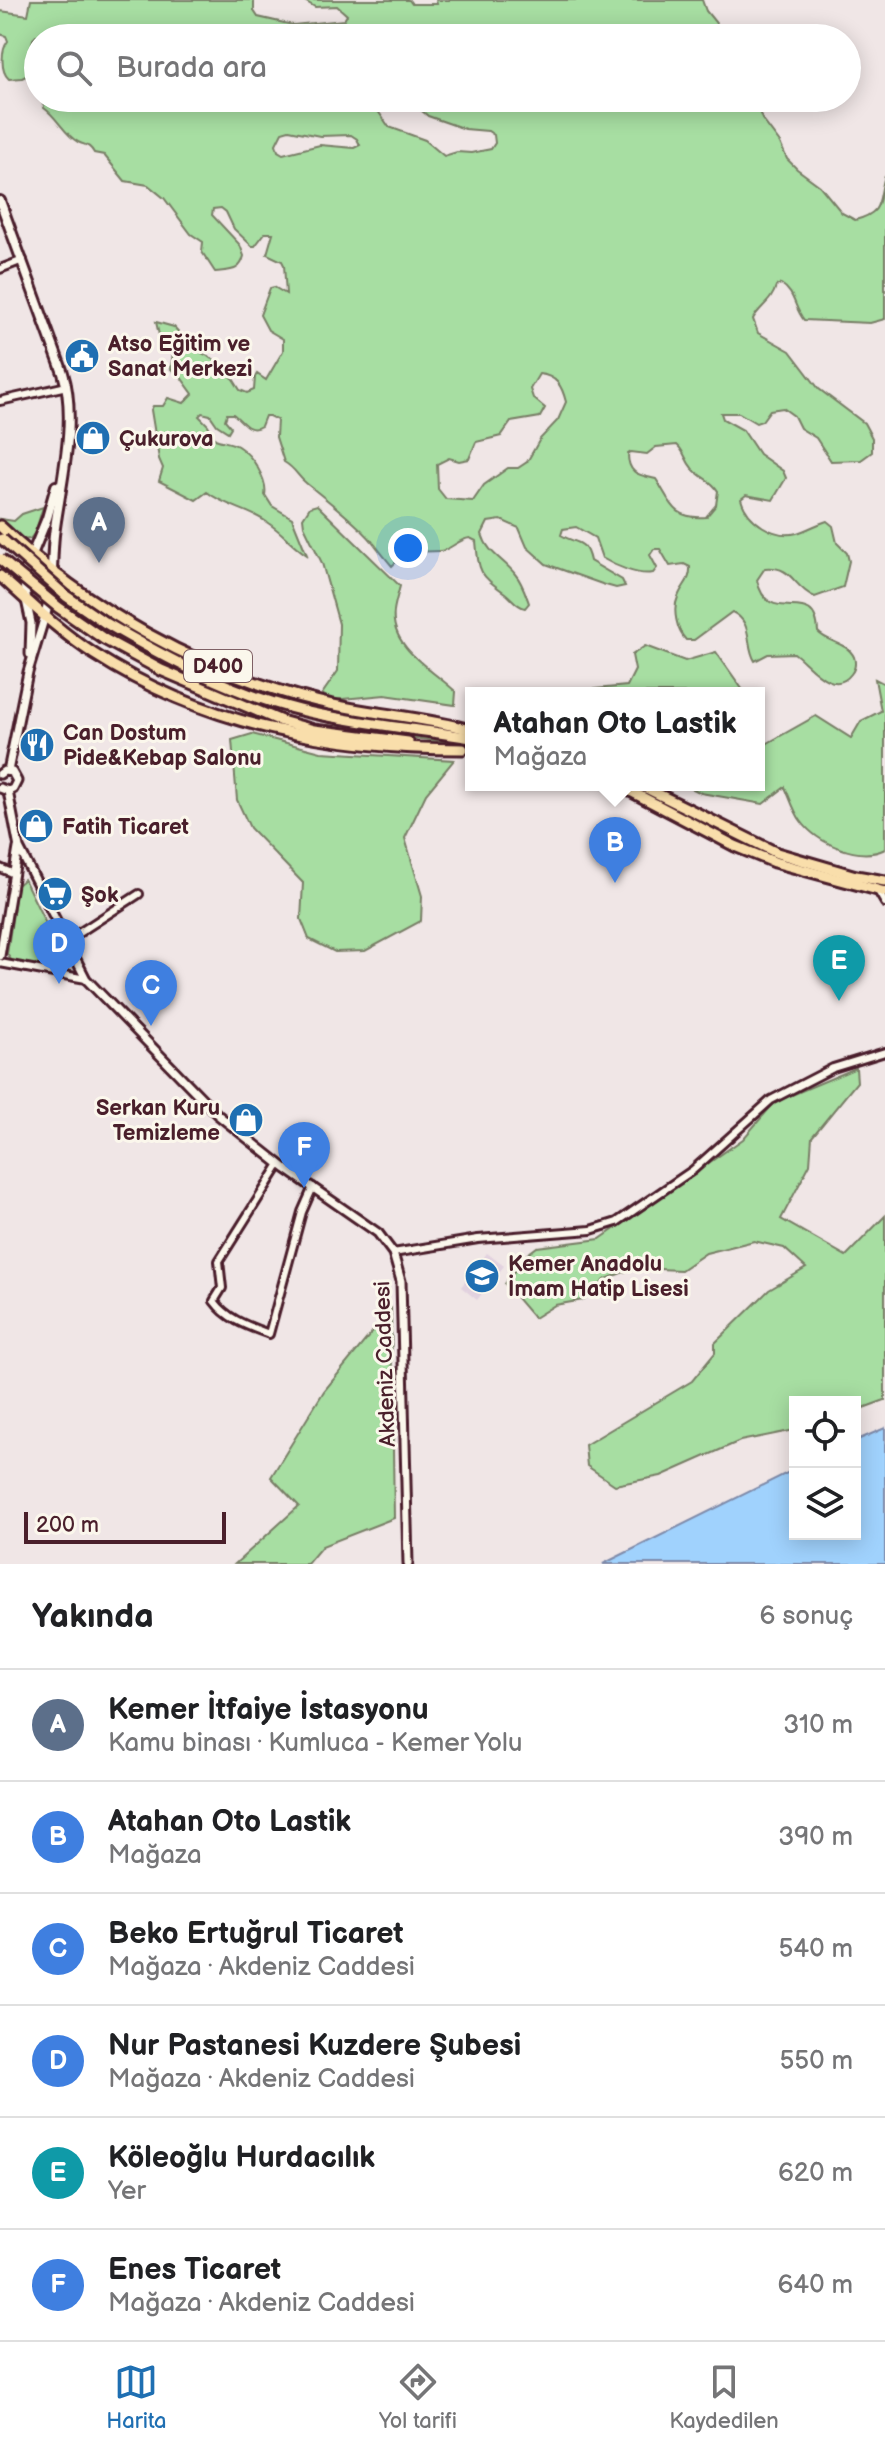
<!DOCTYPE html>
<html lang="tr">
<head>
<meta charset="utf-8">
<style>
	:root { --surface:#fff; --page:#f2f2f2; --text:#202124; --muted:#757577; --line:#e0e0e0; --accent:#1f6fb2 }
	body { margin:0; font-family:"Balsamiq Sans",sans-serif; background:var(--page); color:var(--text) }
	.controls { position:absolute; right:24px; bottom:24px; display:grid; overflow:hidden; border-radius:0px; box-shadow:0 4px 20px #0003 }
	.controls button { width:72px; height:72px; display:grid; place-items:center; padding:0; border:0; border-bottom:2px solid var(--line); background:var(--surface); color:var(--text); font:40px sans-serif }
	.scale { position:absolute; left:24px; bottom:20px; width:202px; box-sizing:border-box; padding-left:8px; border:4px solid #4a1f2b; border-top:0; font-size:22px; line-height:28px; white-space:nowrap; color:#4a1f2b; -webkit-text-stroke:6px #fbf7ec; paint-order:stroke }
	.you { position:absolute; left:408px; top:548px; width:28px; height:28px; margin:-20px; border:6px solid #fff; border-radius:50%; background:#1a73e8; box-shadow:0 0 0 12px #1a73e833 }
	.badge { display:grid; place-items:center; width:52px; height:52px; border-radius:50%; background:var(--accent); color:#fff; font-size:26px; font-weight:700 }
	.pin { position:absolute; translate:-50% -66px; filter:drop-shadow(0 2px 4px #0008) }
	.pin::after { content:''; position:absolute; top:42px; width:28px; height:24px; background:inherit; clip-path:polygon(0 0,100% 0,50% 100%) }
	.popup { position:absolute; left:465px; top:687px; width:300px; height:104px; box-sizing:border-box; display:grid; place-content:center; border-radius:0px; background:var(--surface); filter:drop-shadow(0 2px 6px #0005); font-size:26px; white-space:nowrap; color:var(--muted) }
	.popup b { font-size:30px; color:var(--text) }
	.popup::after { content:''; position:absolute; left:50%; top:100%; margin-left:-16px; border:16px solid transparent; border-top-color:var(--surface) }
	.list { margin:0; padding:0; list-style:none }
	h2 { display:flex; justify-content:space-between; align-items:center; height:104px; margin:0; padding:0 32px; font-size:34px }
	h2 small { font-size:26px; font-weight:400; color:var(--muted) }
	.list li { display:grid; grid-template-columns:52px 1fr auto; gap:24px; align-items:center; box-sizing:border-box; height:112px; padding:0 32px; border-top:2px solid var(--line) }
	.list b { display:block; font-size:30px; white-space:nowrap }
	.list p { margin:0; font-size:26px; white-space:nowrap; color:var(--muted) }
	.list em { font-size:26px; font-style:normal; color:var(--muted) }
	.icon { flex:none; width:44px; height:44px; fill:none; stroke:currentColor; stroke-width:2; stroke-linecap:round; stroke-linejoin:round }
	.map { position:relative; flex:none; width:885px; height:1564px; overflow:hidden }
	.search { position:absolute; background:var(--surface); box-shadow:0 4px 20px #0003; left:24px; right:24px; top:24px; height:88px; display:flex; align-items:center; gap:20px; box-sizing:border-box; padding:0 28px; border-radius:44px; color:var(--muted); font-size:30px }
	.sheet { height:776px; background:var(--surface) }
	nav { display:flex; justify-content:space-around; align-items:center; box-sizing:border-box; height:112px; border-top:2px solid var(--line); background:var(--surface); font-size:22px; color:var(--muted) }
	nav a { display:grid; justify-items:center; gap:4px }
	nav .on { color:var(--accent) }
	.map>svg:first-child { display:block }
</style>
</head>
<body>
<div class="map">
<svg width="885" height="1564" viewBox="0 0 885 1564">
	<rect width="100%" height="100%" fill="#f0e6e6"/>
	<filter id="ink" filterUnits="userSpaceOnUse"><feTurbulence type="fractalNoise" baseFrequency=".0125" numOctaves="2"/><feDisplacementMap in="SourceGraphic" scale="16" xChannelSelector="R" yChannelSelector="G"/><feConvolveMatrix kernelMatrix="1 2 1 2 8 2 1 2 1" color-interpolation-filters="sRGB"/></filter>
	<g filter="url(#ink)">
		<polygon fill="#e2d2df" points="487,1253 504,1266 477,1300 461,1287"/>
		<g fill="#a7dea2" stroke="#787e66" stroke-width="2" fill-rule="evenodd">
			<path d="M31,0H254V11L258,17L293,25L344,20L347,15L337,6L315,7L303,0H409L412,4H437L436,0H702L706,11L728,38H62L56,32L53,38L36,36L33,39L29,60L36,66L34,72L22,78L9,79C0,71 1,50 8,41L6,36L0,34V11L28,15Z"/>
			<path d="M43,98H369L389,127L425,140L444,156L457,152L471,153L491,149L495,143L494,135L488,131L465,129L428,116L407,98H754L762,119L780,143L787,159L797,169L820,186L842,213L855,220C885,212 877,201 885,176V319L870,323L804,320C794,308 795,292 781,284L776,286C772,302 760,306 753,319L758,333L790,351L819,389L864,423L872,438V452L861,460L831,461L816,438L800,428L794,416L783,408L770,410L762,421L756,423L739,413H721L723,419L743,430L759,454L783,471L786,478L773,500L746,495L741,499C747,521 774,539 797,533C807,530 817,524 827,521L833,526L837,543L847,553L849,561L843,587L815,597C791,586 794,566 765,568L757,580C768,631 816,581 818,632C828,643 847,642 854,657C856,663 855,669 851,674C833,698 808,663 794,653L768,654L755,661C745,646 754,622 732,612L694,640H686C677,631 672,610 678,597C682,585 691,581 690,567L684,564L670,566L660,549H654L650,555L657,568L653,573C638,576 615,566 602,558L595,538L576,527L563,529L561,535C577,545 585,538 590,561L622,580L625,586L616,588L602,584L546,564L527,547L519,528L501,520L488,522L482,534C488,554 502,558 515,574C522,582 525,592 529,603L525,608C516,606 513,599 505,593C479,574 479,573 476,541L470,538C458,539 451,550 440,551C417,553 410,547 392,566C385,558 379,550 372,541C355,521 327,500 306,483C297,476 296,469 284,462L276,437L277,420L269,416H265L261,426C248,434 242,420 233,414H227L225,420L231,427L228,432L217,425L210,415L202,413L199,416L208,425L215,439C222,442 233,442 239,447C252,455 268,480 265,495L272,506L292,518L307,555C293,546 282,532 268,523C249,509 226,507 207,492L196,500L159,481L163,468L159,459L151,410L153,406H163L168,398L184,403L193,394L180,376L171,369L173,351L159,335L156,322L174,327L193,348L215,360L230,374L240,390L247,393L254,390L255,377L257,374L266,380L283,351V339L268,330L260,315L270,288L274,287L286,294L284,265L282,261L267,254L273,233H265L255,246H252L234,229L226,212L221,208L213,209L212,215L240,245L244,256C240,273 229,270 215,272L202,252L203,242L191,234L164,198L148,185L125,181L104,155L94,153C89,144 86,146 78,142C65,135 57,117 44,108ZM289,130L320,136L351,135L357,139L360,145L354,148L320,145L283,154L278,151L276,144L282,132ZM539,374C557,376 562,386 566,402L558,420L540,439L527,462L518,468H508L484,485L473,501L446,499L438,489L437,464L449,458L459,461L469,459L476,442L501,436L511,422L540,417L545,408L533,398L530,389ZM677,445C685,452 685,460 692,468C700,478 711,479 718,491L716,505L706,517C673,520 671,502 656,479C640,475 628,475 628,454L631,452L647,454L656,447Z"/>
			<path d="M317,505L400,586C398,594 395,603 394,611C389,647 434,671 456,692L455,705L385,695L332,700L322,694L338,671L339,624L322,563L304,526L303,518L310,507Z"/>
			<polygon points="43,507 35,533 30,539 21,540 0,519 14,521 22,514"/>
			<polygon points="645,646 685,661 716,652 745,693 582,693 585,690 627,686 635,670 632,655"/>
			<path d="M875,679L885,684V849C859,862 817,843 801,821C794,812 790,798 785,787L763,804L701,793L691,788L690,785H759V748L816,716L851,738L861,721L881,711Z"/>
			<polygon points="326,725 471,742 471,745 325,728"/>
			<polygon points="252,734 321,752 454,760 426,794 405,838 422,896 421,921 365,951 335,952 309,939 301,919 303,883 250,828 237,800 232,740"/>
			<polygon points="626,785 632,785 758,849 781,858 885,885 885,888 780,861 740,845"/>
			<polygon points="24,879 66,965 63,971 57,972 14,964 7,954 17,885"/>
			<polygon points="856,1068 857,1082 812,1137 810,1164 781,1219 846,1256 885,1216 885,1400 855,1411 855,1402 795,1402 795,1430 740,1441 661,1476 615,1485 587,1466 585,1445 692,1381 715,1353 715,1343 769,1290 806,1268 784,1248 754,1241 706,1253 681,1270 634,1268 606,1279 583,1300 555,1305 534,1318 505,1284 525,1256 537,1247 600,1239 743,1139 775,1102"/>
			<polygon points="391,1309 394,1518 322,1546 307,1564 235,1564 299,1506 271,1477 324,1391"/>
		</g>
		<polygon fill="#a0d2fd" stroke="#7e8aa9" stroke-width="2" points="885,1428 885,1564 603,1564 795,1469 795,1534 855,1534 855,1441"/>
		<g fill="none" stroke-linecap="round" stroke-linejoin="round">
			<defs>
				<g id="minor">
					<polyline points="0,269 23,260"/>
					<polyline points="0,401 67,386"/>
					<polyline points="0,868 14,874"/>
					<polyline points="878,891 885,903"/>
					<polyline points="68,940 139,894"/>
					<polyline points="0,963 86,979"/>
					<path d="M280,1164L219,1261L222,1288L214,1301C228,1320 248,1326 269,1334L302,1212L313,1187"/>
					<polyline points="393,1253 478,1239 591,1230 617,1222 693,1170 771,1100 833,1068 885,1052"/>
				</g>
				<g id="tertiary">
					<polyline points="26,600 31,623 30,654"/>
					<polyline points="8,771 28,672 45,616"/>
					<polyline points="0,774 4,771 12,772 17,781 13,789 8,791 0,788"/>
					<polyline points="8,791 19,848 86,979 218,1115 286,1169 378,1233 393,1253 401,1281 408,1564"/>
					<polyline points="0,956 18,848"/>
				</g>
				<g id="secondary">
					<path d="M0,201L63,373C78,421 60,486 54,535C51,565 54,586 45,616"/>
					<polyline points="26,600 24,574 47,518 56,486"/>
				</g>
				<g id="trunk">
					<path d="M0,526C87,609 198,671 316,701C367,714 420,716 471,730"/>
					<path d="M0,576C30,603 60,632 94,654C206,726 332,749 463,749"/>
					<path d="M104,622C166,658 230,693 300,710C356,724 414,728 471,738"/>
					<polyline points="104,639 161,670 281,721 314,730 408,742"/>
					<polyline points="619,785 735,846 774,862 885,892"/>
					<polyline points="640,785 777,853 856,876 885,881"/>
				</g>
			</defs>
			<use href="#minor" stroke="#4a1f2b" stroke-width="12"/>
			<use href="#tertiary" stroke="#4a1f2b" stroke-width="13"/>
			<use href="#secondary" stroke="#4a1f2b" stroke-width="14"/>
			<use href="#trunk" stroke="#4a1f2b" stroke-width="15"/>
			<use href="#minor" stroke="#fbf7ec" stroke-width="6"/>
			<use href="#tertiary" stroke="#fbf7ec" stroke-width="7"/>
			<use href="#secondary" stroke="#fbf7ec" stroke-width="8"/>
			<use href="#trunk" stroke="#f9deab" stroke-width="9"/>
			<defs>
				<g id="trunk-bridge">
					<polyline points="2,539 66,596 104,622"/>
					<polyline points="0,559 58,607 104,639"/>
				</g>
			</defs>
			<use href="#trunk-bridge" stroke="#4a1f2b" stroke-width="15" stroke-linecap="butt"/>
			<use href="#trunk-bridge" stroke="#f9deab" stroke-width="9"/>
		</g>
	</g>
	<defs>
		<symbol id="civic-disc" viewBox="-11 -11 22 22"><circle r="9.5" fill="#1f6fb2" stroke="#fbf7ec"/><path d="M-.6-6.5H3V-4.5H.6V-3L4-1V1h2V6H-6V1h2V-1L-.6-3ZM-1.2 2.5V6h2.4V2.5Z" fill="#fff"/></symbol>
		<symbol id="shop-disc" viewBox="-11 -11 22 22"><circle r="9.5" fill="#1f6fb2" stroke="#fbf7ec"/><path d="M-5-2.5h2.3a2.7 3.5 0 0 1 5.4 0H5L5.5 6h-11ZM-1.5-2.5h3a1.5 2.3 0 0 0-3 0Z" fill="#fff"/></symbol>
		<symbol id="restaurant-disc" viewBox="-11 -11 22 22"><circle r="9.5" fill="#1f6fb2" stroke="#fbf7ec"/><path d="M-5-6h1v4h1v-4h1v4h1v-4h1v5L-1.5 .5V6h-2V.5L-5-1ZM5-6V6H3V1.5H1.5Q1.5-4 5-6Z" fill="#fff"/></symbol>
		<symbol id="supermarket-disc" viewBox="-11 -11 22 22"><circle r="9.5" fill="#1f6fb2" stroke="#fbf7ec"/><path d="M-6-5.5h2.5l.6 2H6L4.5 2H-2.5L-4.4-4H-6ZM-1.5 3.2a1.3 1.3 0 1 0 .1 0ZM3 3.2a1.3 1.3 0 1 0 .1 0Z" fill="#fff"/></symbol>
		<symbol id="school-disc" viewBox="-11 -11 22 22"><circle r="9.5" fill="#1f6fb2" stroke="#fbf7ec"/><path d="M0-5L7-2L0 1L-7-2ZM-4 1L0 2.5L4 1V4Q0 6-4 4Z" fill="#fff"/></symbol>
	</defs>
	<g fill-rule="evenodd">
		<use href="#civic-disc" x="62" y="336" width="40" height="40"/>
		<use href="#shop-disc" x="73" y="418" width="40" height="40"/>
		<use href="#restaurant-disc" x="17" y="725" width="40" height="40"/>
		<use href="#shop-disc" x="16" y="806" width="40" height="40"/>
		<use href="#supermarket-disc" x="35" y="874" width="40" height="40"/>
		<use href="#shop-disc" x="226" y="1100" width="40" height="40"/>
		<use href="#school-disc" x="462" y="1256" width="40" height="40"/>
	</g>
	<g text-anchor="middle" stroke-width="6" stroke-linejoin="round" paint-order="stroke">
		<rect fill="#fbf7ec" stroke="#7f6065" stroke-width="2" x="184" y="650" width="68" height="32" rx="6"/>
		<g font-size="20" font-weight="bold" fill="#4a1f2b">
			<text x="218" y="673">D400</text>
		</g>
		<g font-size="22" font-weight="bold" fill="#4a1f2b" stroke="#fbf7ec" text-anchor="start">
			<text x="108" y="351">Atso Eğitim ve<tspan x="108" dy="25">Sanat Merkezi</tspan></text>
			<text x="119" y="446">Çukurova</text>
			<text x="63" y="740">Can Dostum<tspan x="63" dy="25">Pide&amp;Kebap Salonu</tspan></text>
			<text x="62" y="834">Fatih Ticaret</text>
			<text x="81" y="902">Şok</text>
			<text x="220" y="1115" text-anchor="end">Serkan Kuru<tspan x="220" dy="25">Temizleme</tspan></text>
			<text x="508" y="1271">Kemer Anadolu<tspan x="508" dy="25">İmam Hatip Lisesi</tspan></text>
		</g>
		<g font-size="22" fill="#4a1f2b" stroke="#fbf7ec">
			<text transform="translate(384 1364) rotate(-92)" y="8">Akdeniz Caddesi</text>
		</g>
	</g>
</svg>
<div class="controls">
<button><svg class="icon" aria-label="locate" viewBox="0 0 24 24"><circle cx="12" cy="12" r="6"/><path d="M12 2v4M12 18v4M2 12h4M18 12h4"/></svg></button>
<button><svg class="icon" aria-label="layers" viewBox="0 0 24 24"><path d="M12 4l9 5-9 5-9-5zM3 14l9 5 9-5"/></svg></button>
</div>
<div class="scale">200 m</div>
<div class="you"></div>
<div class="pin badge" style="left:99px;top:563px;background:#5c6f8a">A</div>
<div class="pin badge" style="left:615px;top:883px;background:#3f7fe0">B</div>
<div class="popup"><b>Atahan Oto Lastik</b>Mağaza</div>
<div class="pin badge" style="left:151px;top:1026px;background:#3f7fe0">C</div>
<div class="pin badge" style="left:59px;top:984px;background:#3f7fe0">D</div>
<div class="pin badge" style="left:839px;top:1001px;background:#0f9aa8">E</div>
<div class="pin badge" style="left:304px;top:1188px;background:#3f7fe0">F</div>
<div class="search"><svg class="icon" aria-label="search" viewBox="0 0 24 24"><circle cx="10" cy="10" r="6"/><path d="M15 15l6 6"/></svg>Burada ara</div>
</div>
<section class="sheet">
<h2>Yakında<small>6 sonuç</small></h2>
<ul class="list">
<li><span class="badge" style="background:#5c6f8a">A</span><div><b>Kemer İtfaiye İstasyonu</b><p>Kamu binası · Kumluca - Kemer Yolu</p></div><em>310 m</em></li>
<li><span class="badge" style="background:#3f7fe0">B</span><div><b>Atahan Oto Lastik</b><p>Mağaza</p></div><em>390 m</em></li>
<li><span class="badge" style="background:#3f7fe0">C</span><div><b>Beko Ertuğrul Ticaret</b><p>Mağaza · Akdeniz Caddesi</p></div><em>540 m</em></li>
<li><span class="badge" style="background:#3f7fe0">D</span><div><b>Nur Pastanesi Kuzdere Şubesi</b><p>Mağaza · Akdeniz Caddesi</p></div><em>550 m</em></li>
<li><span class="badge" style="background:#0f9aa8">E</span><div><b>Köleoğlu Hurdacılık</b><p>Yer</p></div><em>620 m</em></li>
<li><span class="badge" style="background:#3f7fe0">F</span><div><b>Enes Ticaret</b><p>Mağaza · Akdeniz Caddesi</p></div><em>640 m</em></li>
</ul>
</section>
<nav>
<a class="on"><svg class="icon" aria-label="map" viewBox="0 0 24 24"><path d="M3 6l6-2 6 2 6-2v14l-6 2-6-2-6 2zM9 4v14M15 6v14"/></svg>Harita</a>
<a><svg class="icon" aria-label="directions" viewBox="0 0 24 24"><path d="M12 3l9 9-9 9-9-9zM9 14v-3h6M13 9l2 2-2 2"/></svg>Yol tarifi</a>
<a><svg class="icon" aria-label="saved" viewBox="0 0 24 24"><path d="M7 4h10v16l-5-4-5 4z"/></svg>Kaydedilen</a>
</nav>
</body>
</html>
